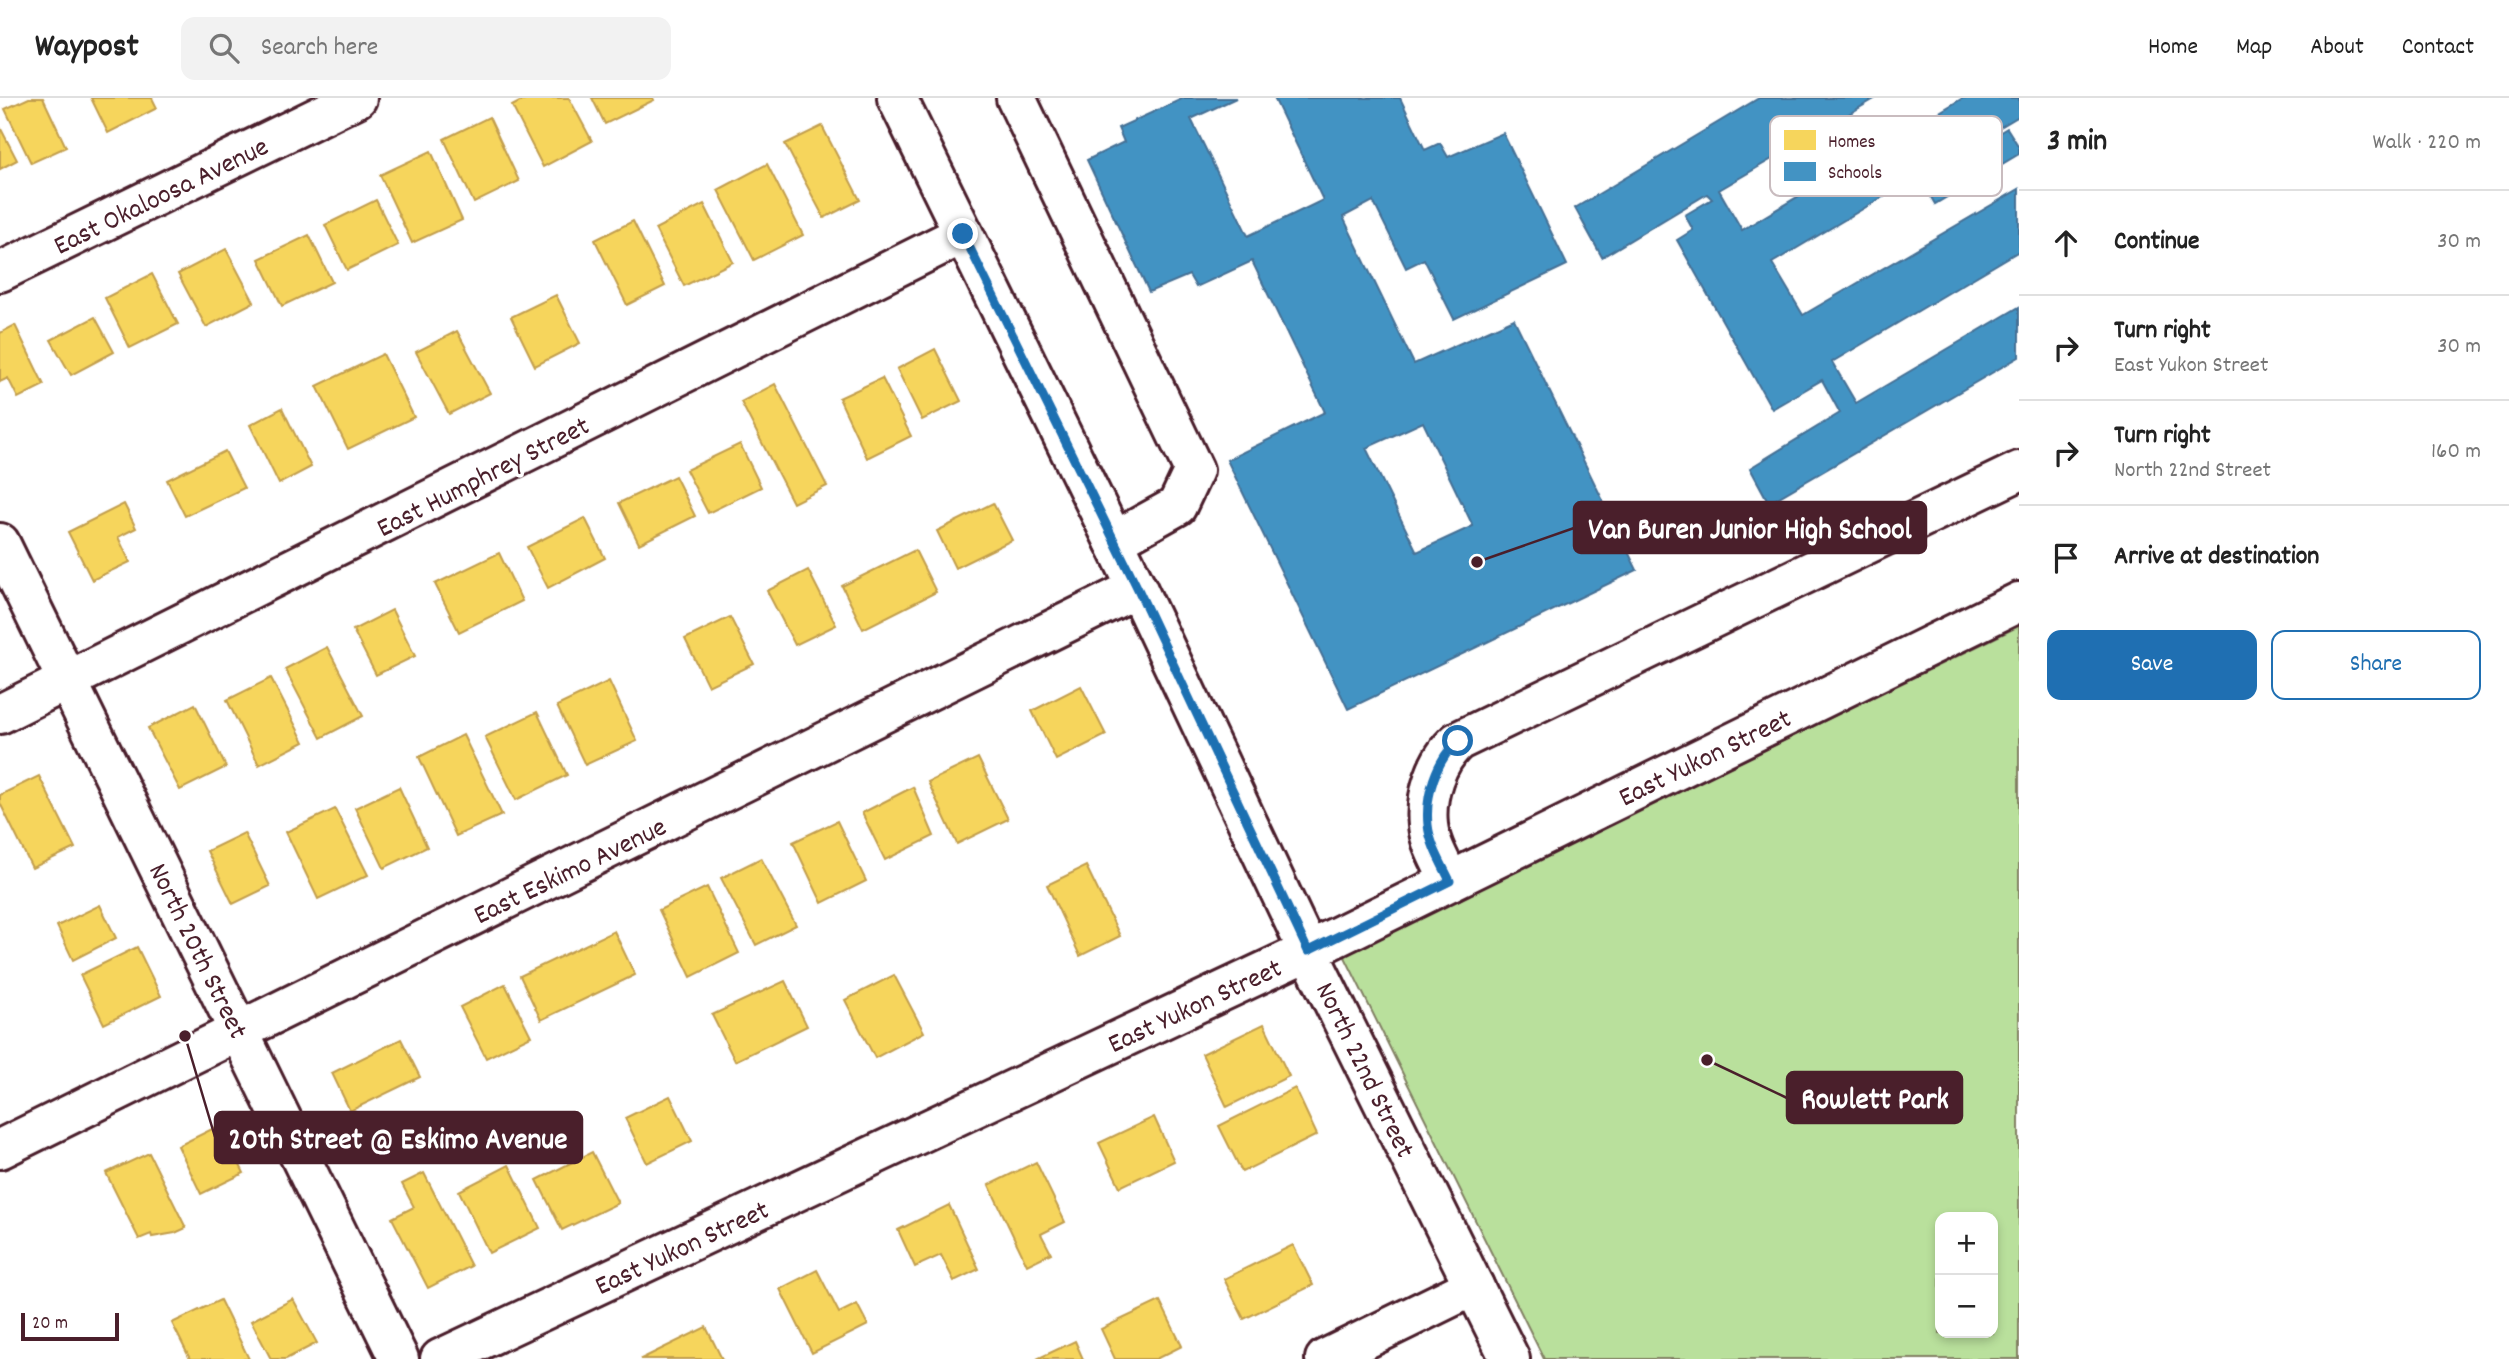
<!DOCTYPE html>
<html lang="en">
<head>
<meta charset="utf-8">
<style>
	:root { --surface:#fff; --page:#f2f2f2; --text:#222; --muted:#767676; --line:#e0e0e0; --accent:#1f6fb2 }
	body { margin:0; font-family:Dekko,sans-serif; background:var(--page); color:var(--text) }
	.controls { position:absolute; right:21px; bottom:21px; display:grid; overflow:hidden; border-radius:14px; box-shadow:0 4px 10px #0003 }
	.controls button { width:63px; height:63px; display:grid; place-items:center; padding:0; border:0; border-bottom:2px solid var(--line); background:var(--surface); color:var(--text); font:35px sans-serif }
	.scale { position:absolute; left:21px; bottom:18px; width:98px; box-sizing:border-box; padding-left:7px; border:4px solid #4a1f2b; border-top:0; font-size:19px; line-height:24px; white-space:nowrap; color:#4a1f2b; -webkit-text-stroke:5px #fff; paint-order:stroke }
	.stop { position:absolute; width:21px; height:21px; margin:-16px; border:5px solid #1f6fb2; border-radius:50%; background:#fff }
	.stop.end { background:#1f6fb2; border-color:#fff; box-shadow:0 2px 7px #0008 }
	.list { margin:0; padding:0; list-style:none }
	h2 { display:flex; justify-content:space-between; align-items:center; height:91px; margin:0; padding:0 28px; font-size:30px }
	h2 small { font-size:23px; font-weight:400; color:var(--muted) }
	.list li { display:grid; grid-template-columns:46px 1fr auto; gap:21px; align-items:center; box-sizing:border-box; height:105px; padding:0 28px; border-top:2px solid var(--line) }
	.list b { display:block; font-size:26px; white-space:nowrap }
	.list p { margin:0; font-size:23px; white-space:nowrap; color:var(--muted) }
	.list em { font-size:23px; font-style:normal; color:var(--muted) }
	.actions { display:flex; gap:14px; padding:21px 28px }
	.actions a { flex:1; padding:16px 0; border:2px solid var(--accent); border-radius:14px; text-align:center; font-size:24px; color:var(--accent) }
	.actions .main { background:var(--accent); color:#fff }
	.icon { flex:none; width:38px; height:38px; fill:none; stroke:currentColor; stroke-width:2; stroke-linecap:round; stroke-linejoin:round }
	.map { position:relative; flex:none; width:2019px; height:1261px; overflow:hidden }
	header { display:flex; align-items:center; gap:42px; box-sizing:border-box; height:98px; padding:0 35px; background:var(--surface); border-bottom:2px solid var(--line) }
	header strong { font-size:33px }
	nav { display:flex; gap:38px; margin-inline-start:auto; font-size:24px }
	.search { width:490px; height:63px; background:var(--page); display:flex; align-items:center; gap:18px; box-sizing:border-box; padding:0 24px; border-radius:14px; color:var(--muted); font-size:26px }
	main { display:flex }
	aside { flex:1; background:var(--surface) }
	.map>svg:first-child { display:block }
</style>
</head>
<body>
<header>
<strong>Waypost</strong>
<div class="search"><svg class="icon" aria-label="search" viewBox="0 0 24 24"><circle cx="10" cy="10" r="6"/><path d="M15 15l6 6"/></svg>Search here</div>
<nav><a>Home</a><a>Map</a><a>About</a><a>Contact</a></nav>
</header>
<main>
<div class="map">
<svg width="2019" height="1261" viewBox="0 0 2019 1261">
	<rect width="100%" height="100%" fill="#fff"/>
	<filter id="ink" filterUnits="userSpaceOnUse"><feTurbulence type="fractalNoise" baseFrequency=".0143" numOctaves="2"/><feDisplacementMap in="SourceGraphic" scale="14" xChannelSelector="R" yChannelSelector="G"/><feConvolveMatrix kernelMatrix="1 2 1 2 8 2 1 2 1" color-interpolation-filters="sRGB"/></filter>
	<g filter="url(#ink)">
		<path fill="#b9e09c" stroke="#828064" stroke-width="2" fill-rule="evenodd" d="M2019,528V1261H1544L1344,857ZM1940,1119H1993V1235H1940Z"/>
		<g fill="#f6d55c" stroke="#c29e4d" stroke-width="2">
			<polygon points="29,0 43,0 66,49 31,65 5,11"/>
			<polygon points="91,0 152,0 157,10 108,35"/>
			<polygon points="527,0 569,0 592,43 543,69 512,8"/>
			<polygon points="592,0 653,0 654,2 605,26"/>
			<polygon points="489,19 519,83 474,105 444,41"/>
			<polygon points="822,28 860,102 824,120 785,46"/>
			<polygon points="0,29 17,62 0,71"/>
			<polygon points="431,53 462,122 412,145 380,77"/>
			<polygon points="767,66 803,137 754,162 718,92"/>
			<polygon points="376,102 398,147 347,172 325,127"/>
			<polygon points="704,106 733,164 684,188 655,131"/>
			<polygon points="633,123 665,188 627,207 595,142"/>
			<polygon points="309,137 332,184 282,208 259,161"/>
			<polygon points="226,151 254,204 206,229 178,176"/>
			<polygon points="152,176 178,226 130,250 105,200"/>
			<polygon points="556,197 580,245 535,268 511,219"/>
			<polygon points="95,219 114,254 71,277 51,242"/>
			<polygon points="15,227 44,287 18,300 8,280 0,284 0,235"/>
			<polygon points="457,233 490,295 449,316 416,254"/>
			<polygon points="935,251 961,303 922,322 897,271"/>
			<polygon points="383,256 414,319 348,351 317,288"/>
			<polygon points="882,280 911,338 867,360 839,300"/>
			<polygon points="775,286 827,388 793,405 741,304"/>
			<polygon points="282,310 311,369 279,386 250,327"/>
			<polygon points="740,346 761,389 708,415 686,372"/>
			<polygon points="225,353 244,390 185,418 167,382"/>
			<polygon points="675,378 695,418 639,446 619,405"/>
			<polygon points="993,405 1012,442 955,470 937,433"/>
			<polygon points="124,406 136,430 118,439 130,464 92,482 68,434"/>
			<polygon points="585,420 605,460 548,490 527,449"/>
			<polygon points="915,452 936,494 863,531 842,488"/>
			<polygon points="499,455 522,503 459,534 435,486"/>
			<polygon points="808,472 836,527 795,547 767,493"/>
			<polygon points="392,512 415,558 376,577 353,532"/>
			<polygon points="730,519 754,566 708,588 685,541"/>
			<polygon points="327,549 363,618 321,640 285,571"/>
			<polygon points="271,580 304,644 259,667 227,602"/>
			<polygon points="609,583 637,643 585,667 557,608"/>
			<polygon points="1081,588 1106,637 1056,662 1032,613"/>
			<polygon points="195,606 226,669 180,692 148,630"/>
			<polygon points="537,614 567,677 516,702 485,639"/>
			<polygon points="463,637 502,717 456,738 419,659"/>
			<polygon points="978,660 1008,721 957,746 928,684"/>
			<polygon points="39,678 75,750 32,770 0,705 0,697"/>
			<polygon points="399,689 427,749 384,770 355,710"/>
			<polygon points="913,689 934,738 885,762 862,715"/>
			<polygon points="335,711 368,777 318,801 286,734"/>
			<polygon points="837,723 866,783 822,805 793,744"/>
			<polygon points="244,735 270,788 233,806 207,753"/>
			<polygon points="761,760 796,827 756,847 721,780"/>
			<polygon points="1086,768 1120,838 1080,858 1047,787"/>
			<polygon points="707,789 739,855 691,879 659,812"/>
			<polygon points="100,807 116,840 73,862 57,828"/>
			<polygon points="614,833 635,877 541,922 520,878"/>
			<polygon points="137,849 161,898 104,926 80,877"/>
			<polygon points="894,877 924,934 875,960 845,902"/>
			<polygon points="785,883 807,928 735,963 712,917"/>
			<polygon points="505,886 531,938 486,960 460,909"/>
			<polygon points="1264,926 1289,978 1227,1009 1202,956"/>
			<polygon points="401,941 420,979 350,1013 332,975"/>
			<polygon points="1295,990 1317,1037 1242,1074 1219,1028"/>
			<polygon points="670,998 692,1043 647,1065 625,1020"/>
			<polygon points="1154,1019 1174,1063 1120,1089 1099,1045"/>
			<polygon points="220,1027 244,1075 201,1096 178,1048"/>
			<polygon points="592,1054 618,1105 562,1132 537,1082"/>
			<polygon points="149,1055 186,1130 175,1135 152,1139 151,1136 139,1141 106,1075"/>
			<polygon points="1036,1064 1065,1124 1041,1136 1051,1155 1027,1167 989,1087"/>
			<polygon points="509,1067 540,1130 489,1155 459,1093"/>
			<polygon points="424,1075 471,1168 428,1190 392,1120 414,1109 402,1086"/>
			<polygon points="949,1107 979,1171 954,1183 941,1157 915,1169 898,1132"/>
			<polygon points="1293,1147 1313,1187 1244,1221 1224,1181"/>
			<polygon points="817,1172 839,1215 857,1206 868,1227 812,1255 780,1191"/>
			<polygon points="293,1201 317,1245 286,1261 271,1261 251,1223"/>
			<polygon points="220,1202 249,1261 190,1261 172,1225"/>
			<polygon points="1160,1203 1182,1248 1156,1261 1115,1261 1101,1231"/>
			<polygon points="706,1229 722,1261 641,1261"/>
			<polygon points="1075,1243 1083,1261 1037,1261"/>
		</g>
		<g fill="#4393c3" stroke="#457095" stroke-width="2" fill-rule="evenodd">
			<path d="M1184,0H1236L1191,21L1248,138L1323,102L1274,0H1400L1425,52L1440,45L1448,59L1503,35L1567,167L1454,221L1424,161L1406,170L1373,103L1343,119L1414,266L1514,221L1637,472L1348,611L1227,362L1325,314L1252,163L1196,189L1189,177L1149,194L1087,62L1124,44L1118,30ZM1423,324L1473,428L1417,454L1366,350Z"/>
			<polygon points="1759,0 1876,0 1719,92 1742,132 1963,0 2019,0 2019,18 1772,165 1803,217 2019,91 2019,153 1832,264 1856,305 2019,209 2019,259 1769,405 1750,370 1840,315 1822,282 1772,311 1677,142 1693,132 1685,117 1712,101 1707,96 1602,159 1575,110"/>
			<polygon points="2007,30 2019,49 2019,56 1935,106 1921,82"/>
		</g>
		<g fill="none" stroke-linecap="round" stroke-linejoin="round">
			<defs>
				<g id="minor">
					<polyline points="897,0 1137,490 1308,853 1510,1261"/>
					<polyline points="1016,0 1194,372 1177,408 1114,443"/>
					<polyline points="0,174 357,0"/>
					<polyline points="0,445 399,1261"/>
					<polyline points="0,616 963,136"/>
					<path d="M1450,783C1442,766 1430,747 1428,727C1425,698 1436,662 1458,643L2019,373"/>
					<polyline points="0,1051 1137,490"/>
					<polyline points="440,1261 1308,853 2019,504"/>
					<polyline points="1325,1261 1474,1188"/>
				</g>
			</defs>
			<use href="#minor" stroke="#4a1f2b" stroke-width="44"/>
			<use href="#minor" stroke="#fff" stroke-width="38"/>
		</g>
	</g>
	<g fill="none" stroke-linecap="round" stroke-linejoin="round" filter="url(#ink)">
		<path stroke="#1f6fb2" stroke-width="9" d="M963,136L1137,489L1308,853L1450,783C1442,766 1430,747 1428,727C1425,698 1436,662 1458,643"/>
	</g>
	<g text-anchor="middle" stroke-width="7" stroke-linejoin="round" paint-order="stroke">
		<g font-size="28" fill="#4a1f2b" stroke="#fff">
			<text transform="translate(160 96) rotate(-26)" y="10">East Okaloosa Avenue</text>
			<text transform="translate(482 377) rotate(-27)" y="10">East Humphrey Street</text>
			<text transform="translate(1704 658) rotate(-26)" y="10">East Yukon Street</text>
			<text transform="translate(569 771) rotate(-26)" y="10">East Eskimo Avenue</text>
			<text transform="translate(200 852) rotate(64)" y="10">North 20th Street</text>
			<text transform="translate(1194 906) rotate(-25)" y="10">East Yukon Street</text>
			<text transform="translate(1367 971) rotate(64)" y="10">North 22nd Street</text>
			<text transform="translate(681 1148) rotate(-25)" y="10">East Yukon Street</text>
		</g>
	</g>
	<rect x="1770" y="18" width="232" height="80" rx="10" fill="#fff" stroke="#c9bcbf" stroke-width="2"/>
	<rect x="1784" y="32" width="32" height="20" fill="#f6d55c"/>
	<rect x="1784" y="64" width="32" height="19" fill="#4393c3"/>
	<g font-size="19" fill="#4a1f2b">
		<text x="1828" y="49">Homes</text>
		<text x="1828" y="80">Schools</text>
	</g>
	<path fill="none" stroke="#4a1f2b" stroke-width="2.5" d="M1477 464L1574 430M1707 962L1787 1000M185 938L215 1039"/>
	<g fill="#4a1f2b" stroke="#fff" stroke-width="2.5">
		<circle cx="1477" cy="464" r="7"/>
		<circle cx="1707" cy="962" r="7"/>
		<circle cx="185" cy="938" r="7"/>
	</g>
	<g fill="#4a1f2b" stroke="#4a1f2b" stroke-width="2.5">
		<rect x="1574" y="404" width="352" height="51" rx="7"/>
		<rect x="1787" y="974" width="175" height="51" rx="7"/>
		<rect x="215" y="1014" width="367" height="51" rx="7"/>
	</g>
	<g font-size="30" text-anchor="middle" font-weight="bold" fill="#fff">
		<text x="1750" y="440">Van Buren Junior High School</text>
		<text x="1875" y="1010">Rowlett Park</text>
		<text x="398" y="1050">20th Street @ Eskimo Avenue</text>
	</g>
</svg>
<div class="controls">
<button>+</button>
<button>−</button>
</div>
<div class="scale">20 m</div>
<div class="stop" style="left:1458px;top:643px"></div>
<div class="stop end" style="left:963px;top:136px"></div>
</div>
<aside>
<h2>3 min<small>Walk · 220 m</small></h2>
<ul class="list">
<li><svg class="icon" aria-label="ahead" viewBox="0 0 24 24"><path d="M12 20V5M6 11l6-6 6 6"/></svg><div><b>Continue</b></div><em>30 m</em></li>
<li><svg class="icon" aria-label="right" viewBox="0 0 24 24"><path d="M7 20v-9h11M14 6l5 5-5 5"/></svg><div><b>Turn right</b><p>East Yukon Street</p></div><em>30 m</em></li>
<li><svg class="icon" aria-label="right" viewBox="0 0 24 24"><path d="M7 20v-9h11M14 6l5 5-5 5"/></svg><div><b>Turn right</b><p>North 22nd Street</p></div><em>160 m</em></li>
<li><svg class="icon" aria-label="arrive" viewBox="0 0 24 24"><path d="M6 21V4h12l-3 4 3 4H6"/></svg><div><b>Arrive at destination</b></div></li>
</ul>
<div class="actions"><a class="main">Save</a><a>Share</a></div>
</aside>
</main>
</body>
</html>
